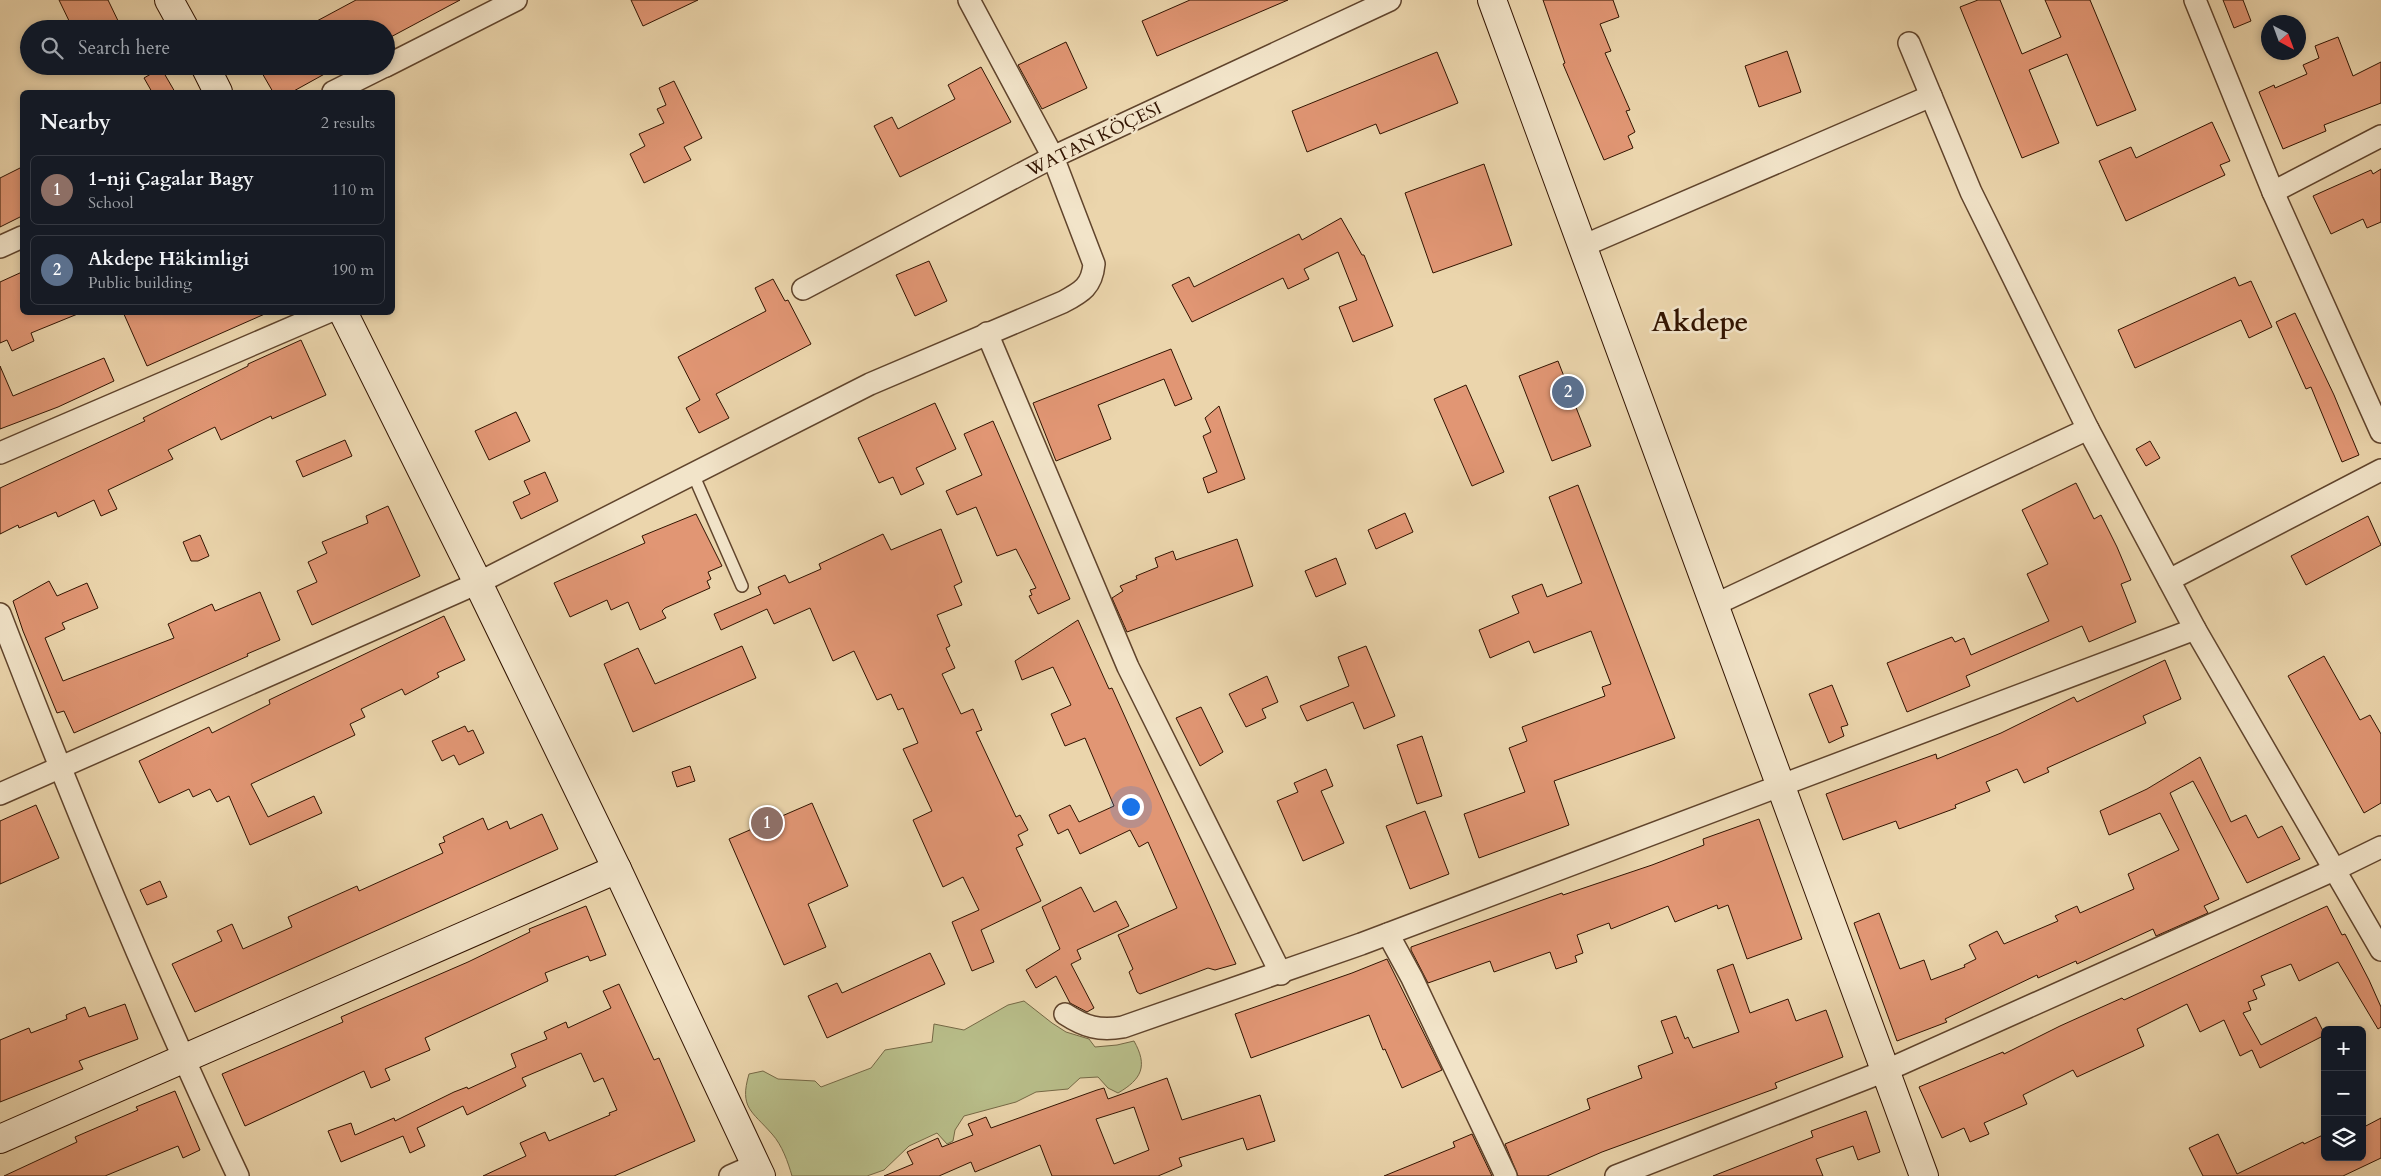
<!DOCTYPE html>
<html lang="en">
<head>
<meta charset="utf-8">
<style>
	:root { --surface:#171b24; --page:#242831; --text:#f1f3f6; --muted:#9ea1a6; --line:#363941; --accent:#db2777 }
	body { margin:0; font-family:Cardo,serif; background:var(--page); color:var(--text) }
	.controls { position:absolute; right:15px; bottom:15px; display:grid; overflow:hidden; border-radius:8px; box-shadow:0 2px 8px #0003 }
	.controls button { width:45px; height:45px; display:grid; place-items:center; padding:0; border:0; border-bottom:1px solid var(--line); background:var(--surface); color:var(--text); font:25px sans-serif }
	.compass { position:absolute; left:2261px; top:15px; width:45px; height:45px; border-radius:50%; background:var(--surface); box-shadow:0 2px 8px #0003; rotate:139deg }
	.you { position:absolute; left:1130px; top:806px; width:18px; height:18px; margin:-12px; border:4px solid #fff; border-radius:50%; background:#1a73e8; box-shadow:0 0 0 8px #1a73e833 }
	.badge { display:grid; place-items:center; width:32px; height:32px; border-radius:50%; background:var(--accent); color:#fff; font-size:16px; font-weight:700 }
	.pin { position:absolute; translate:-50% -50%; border:2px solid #fff; box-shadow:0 1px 5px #0006 }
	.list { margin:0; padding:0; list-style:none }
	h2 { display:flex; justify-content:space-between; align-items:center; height:65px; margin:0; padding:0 20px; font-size:21px }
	h2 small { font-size:16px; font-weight:400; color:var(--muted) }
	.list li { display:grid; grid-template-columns:32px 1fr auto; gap:15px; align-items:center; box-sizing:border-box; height:70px; margin:0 10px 10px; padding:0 10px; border:1px solid var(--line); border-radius:8px }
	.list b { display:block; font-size:19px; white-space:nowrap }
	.list p { margin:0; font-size:16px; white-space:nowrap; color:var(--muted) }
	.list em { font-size:16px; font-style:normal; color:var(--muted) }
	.icon { flex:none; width:28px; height:28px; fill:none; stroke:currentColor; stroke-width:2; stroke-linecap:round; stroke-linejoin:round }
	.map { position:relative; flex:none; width:2381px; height:1176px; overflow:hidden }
	.search { position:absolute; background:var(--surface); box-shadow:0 2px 8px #0003; left:20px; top:20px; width:375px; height:55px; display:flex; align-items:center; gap:12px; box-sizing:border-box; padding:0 18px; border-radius:28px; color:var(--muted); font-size:19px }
	.panel { position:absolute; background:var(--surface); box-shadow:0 2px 8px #0003; left:20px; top:90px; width:375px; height:225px; border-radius:8px }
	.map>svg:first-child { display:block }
</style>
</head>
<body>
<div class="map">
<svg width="2381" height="1176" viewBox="0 0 2381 1176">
	<rect width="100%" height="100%" fill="#ebd5ac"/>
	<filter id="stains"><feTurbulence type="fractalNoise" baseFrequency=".004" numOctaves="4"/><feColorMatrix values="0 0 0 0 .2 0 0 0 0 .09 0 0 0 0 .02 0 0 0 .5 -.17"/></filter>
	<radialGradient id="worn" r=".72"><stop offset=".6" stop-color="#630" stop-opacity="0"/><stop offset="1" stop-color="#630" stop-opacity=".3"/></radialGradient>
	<path fill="#b8bd89" stroke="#756845" d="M1024,1001L1052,1023L1066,1032L1089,1039L1095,1047L1117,1045L1134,1041C1148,1066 1142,1079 1118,1093L1108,1088L1098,1077L1080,1078L1068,1089L1036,1092L1016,1102L964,1116L955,1130L953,1141L947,1144L937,1133L909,1146L884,1170L867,1176H792C788,1162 782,1145 772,1134C752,1111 739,1108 749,1074L763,1071L778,1079L815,1081L821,1087L871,1068L885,1050L932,1042L934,1024L964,1030L1008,1005Z"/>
	<g fill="#e19674" stroke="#321401" fill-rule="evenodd">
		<polygon points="59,0 108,0 122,29 73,29"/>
		<polygon points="356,0 460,0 387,39 386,29 302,29"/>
		<polygon points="631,0 698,0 643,26"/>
		<polygon points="1190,0 1288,0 1157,56 1142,21"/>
		<polygon points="1543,0 1613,0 1619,17 1600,24 1611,51 1605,53 1630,110 1626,111 1635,132 1628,136 1633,148 1604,160 1563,64 1565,63"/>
		<polygon points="1978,0 2000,0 2022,54 2061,37 2045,0 2090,0 2136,110 2097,126 2067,54 2029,70 2059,143 2022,158 1960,7"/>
		<polygon points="2223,0 2243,0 2251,21 2234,28"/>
		<polygon points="2338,37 2353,76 2381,62 2381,103 2324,125 2326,131 2283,149 2259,92 2274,85 2275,88 2307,74 2303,65 2319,58 2315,46"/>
		<polygon points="1066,42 1087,88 1042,109 1018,65"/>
		<polygon points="1787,51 1801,92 1759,107 1745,66"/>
		<polygon points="1437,52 1458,103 1380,134 1376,124 1307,152 1292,111"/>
		<polygon points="258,66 339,66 292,92 273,92"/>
		<polygon points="981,67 1011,122 900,177 874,126 892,117 898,129 955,99 948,85"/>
		<polygon points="161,68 175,92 152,92 144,78"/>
		<polygon points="674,81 702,138 684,147 691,160 644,183 630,154 645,146 639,134 664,123 657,109 666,105 659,88"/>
		<polygon points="2212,122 2230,161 2220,165 2225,175 2126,221 2099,161 2131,147 2136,158"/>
		<polygon points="1484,164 1512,245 1433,273 1405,193"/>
		<polygon points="22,167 22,216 0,227 0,178"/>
		<polygon points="2381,169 2381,222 2367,228 2363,219 2331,234 2313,196 2371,170 2373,174"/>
		<polygon points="1341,218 1362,255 1364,255 1393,326 1353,342 1339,307 1357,300 1338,252 1304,269 1309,279 1288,289 1283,278 1192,322 1172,285 1189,277 1194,287 1299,234 1302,240"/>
		<polygon points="929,261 947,301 915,316 896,275"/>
		<polygon points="22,272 22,312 80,313 31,333 34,341 12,351 7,340 0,343 0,282"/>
		<polygon points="2235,277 2239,286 2251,281 2272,327 2249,338 2241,320 2135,368 2118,330"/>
		<polygon points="773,279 785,301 788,300 811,344 716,394 729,418 699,433 686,408 700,400 678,357 766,311 755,288"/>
		<polygon points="123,312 267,312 267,313 147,366"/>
		<polygon points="2295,313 2334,395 2359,455 2342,462 2311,387 2306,389 2276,322"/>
		<polygon points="301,340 326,395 272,419 271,416 221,440 215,427 168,450 173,459 108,490 117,509 101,516 94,500 58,517 56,512 19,528 18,525 0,534 0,488 145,421 143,418 248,366 248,364"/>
		<polygon points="1171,349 1192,399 1175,406 1164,379 1098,405 1111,439 1056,461 1033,403"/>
		<polygon points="104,358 114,381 58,407 0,429 0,366 13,396"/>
		<polygon points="1558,361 1591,446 1552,461 1519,376"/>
		<polygon points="1466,385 1504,472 1472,486 1434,399"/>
		<polygon points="935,403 956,449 916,468 924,484 901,495 893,477 879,483 858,438"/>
		<polygon points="1219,406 1245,479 1208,493 1203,478 1217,472 1203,436 1211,432 1205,418"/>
		<polygon points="516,412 530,441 489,460 475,431"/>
		<polygon points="993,421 1070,599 1038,614 1029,596 1032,595 1030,590 1036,588 1016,549 997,556 976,507 957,515 946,491 982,475 964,434"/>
		<polygon points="345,440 352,456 303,477 296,461"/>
		<polygon points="2150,441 2160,458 2146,466 2136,449"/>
		<polygon points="545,472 558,501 521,519 513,502 530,494 524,481"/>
		<polygon points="2076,483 2094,519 2101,515 2117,547 2131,580 2121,584 2136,622 2089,642 2082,626 1966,676 1970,686 1907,712 1887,663 1952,637 1955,642 1964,638 1971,655 2049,621 2027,574 2048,564 2022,510"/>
		<polygon points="1578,485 1675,738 1554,781 1569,825 1479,858 1464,814 1525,792 1509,748 1527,741 1522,727 1605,696 1602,687 1611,684 1591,631 1534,653 1529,641 1490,658 1479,630 1519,613 1512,596 1542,584 1547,597 1582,583 1549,497"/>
		<polygon points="388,506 420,576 312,625 297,591 317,582 308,562 327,553 322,542 368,523 366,516"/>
		<polygon points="1405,513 1413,532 1376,549 1368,530"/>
		<polygon points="696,514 722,566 708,572 711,579 707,581 710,588 665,608 662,611 666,618 640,630 628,602 611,610 607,600 570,617 554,583 645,543 642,536"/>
		<polygon points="2368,516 2381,545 2306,585 2291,556"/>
		<polygon points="941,529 962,582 954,586 962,605 937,615 950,646 946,648 955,668 942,674 961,714 973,709 982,730 976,732 1016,817 1020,815 1028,830 1018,835 1023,845 1016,848 1041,901 981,930 994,962 972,971 952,922 979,910 963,877 943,887 913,820 932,811 903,749 918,743 903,708 898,710 891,694 877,700 854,651 833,661 810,608 774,624 767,609 721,630 714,614 761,594 758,587 785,575 789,583 821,569 819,564 883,534 891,550"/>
		<polygon points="200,535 209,556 198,561 191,561 183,542"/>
		<polygon points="1237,539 1253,586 1127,632 1112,598 1123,591 1120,586 1137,579 1136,576 1158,567 1155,558 1173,551 1176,560"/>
		<polygon points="1336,558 1346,584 1316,597 1305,571"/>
		<polygon points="49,581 57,596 87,583 98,608 62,623 65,629 45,638 63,681 174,638 168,624 212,604 215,611 260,592 280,640 247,654 248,656 74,733 64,711 57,713 23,631 13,601"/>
		<polygon points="444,616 465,660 437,673 439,677 405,695 402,689 361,709 365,717 350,724 355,735 251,784 268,817 314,796 322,813 250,845 229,796 217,802 210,789 193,797 189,789 159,803 139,761 209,727 212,733 270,704 269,700"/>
		<polygon points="1078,620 1109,689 1112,688 1236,964 1215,970 1208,968 1140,994 1137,992 1129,972 1133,969 1118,935 1177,908 1148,842 1139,847 1130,830 1080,854 1068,829 1058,834 1049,815 1070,805 1079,822 1114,806 1085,738 1065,746 1051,714 1071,705 1053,667 1022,680 1015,661"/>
		<polygon points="742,646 756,678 633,732 604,664 638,648 655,684"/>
		<polygon points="1366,646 1395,716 1364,729 1353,702 1307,721 1300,706 1349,686 1338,657"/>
		<polygon points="2324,656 2360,720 2370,715 2381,734 2381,803 2364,813 2288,676"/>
		<polygon points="2165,660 2181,699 2143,716 2146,723 2047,768 2049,772 2024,783 2017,769 1986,782 1990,791 1955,805 1956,808 1899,829 1896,821 1843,840 1826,794 1936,754 1937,759 2001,733 2074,697 2077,702"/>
		<polygon points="1267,676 1278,702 1262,709 1266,718 1246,727 1229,694"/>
		<polygon points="1832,685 1848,725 1841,727 1844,736 1829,743 1809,694"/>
		<polygon points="1201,707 1223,752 1200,766 1176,718"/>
		<polygon points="465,726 468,732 473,730 484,753 459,765 454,755 442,761 432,741"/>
		<polygon points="1422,736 1442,796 1417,804 1397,745"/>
		<polygon points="2200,757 2231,822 2246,815 2258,838 2282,826 2300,859 2247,883 2193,781 2170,793 2219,899 2204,906 2208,913 2156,936 2153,929 2077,964 2076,961 2038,978 2037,975 1945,1019 1947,1022 1897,1041 1854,923 1879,913 1900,969 1924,960 1931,980 1965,967 1964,965 1976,959 1969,945 1997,931 2004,944 2058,921 2055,916 2077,906 2080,913 2134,889 2128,874 2179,850 2160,813 2109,835 2100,811 2147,789"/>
		<polygon points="690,766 695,781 677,787 672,772"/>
		<polygon points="1326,769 1333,786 1321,791 1344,843 1303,861 1277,801 1298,792 1294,783"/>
		<polygon points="812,803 848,886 808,904 826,947 784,965 729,839"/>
		<polygon points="36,805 59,858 0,884 0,821"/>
		<polygon points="1425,811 1449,874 1410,889 1386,826"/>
		<polygon points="542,814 558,849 195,1012 172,964 222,941 217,931 232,924 243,949 292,927 288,917 357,886 359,891 443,853 439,844 445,842 443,837 483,818 488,830 507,821 510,829"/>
		<polygon points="1759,819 1802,939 1747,959 1728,905 1718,909 1717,905 1675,922 1668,906 1611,929 1609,923 1577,935 1583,953 1575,956 1577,962 1556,969 1550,952 1494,972 1490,961 1428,983 1411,950 1411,947 1562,893 1563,895 1652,865 1704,845 1703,839"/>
		<polygon points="160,881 167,897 147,905 140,890"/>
		<polygon points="1081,887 1094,912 1116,901 1129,926 1077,950 1081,959 1071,964 1094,1008 1087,1012 1070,1003 1056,976 1036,988 1026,970 1060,949 1042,907"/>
		<polygon points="586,906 606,955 590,961 588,956 545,973 548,981 425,1038 430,1050 385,1069 390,1080 371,1088 364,1071 245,1126 222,1074 343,1022 341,1017 468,962 530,932 529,929"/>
		<polygon points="2327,906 2342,935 2345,934 2369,980 2381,1007 2381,1027 2378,1029 2338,962 2299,981 2291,964 2261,976 2265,985 2253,990 2257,999 2248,1002 2251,1010 2243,1013 2261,1045 2316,1017 2325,1035 2260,1068 2252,1050 2240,1056 2224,1020 2200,1032 2187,1004 2137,1029 2144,1046 2077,1077 2073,1070 2023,1095 2027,1104 1984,1123 1989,1134 1970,1142 1964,1128 1942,1138 1919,1087 2003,1052 2004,1054 2060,1026 2122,998 2124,1000"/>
		<polygon points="930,953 945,984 827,1038 808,996 837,983 842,993"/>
		<polygon points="1387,959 1442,1070 1402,1088 1385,1049 1383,1050 1369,1015 1251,1058 1235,1014 1352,973"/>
		<polygon points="1733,964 1750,1013 1788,999 1796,1021 1826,1010 1843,1057 1775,1083 1777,1088 1602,1152 1547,1176 1518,1176 1505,1144 1590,1109 1587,1099 1642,1078 1638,1066 1673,1053 1661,1021 1676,1016 1685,1039 1688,1037 1693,1048 1739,1032 1717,970"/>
		<polygon points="619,984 654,1060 659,1058 695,1141 614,1176 483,1176 526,1156 520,1143 545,1132 549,1141 610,1115 609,1113 617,1110 603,1078 594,1082 581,1053 522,1078 526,1086 467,1115 463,1106 417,1128 425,1146 410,1153 403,1136 341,1162 328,1131 351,1123 355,1135 394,1118 395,1121 454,1092 467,1087 468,1089 516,1067 511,1054 547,1039 544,1032 566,1022 568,1028 611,1008 603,991"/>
		<polygon points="125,1004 138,1039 79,1061 83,1069 0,1102 0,1040 29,1028 31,1033 67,1019 66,1015 85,1007 89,1017"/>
		<path d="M1167,1078L1182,1120L1260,1095L1275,1141L1247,1150L1243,1138L1179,1158L1182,1166L1158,1176H1052L1040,1145L975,1172L971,1162L939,1176H884L913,1164L907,1152L938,1138L942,1147L973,1135L968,1124L986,1117L991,1128L1097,1090L1104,1088L1108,1099ZM1134,1107L1149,1150L1114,1164L1096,1119Z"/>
		<polygon points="175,1091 200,1150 183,1158 178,1146 105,1176 4,1176 77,1142 75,1137 138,1110 136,1107"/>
		<polygon points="1866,1111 1880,1152 1858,1160 1853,1146 1816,1159 1823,1176 1713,1176 1813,1137 1811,1131"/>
		<polygon points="2381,1118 2381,1158 2343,1176 2203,1176 2189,1148 2218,1134 2237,1174 2303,1142 2304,1144 2325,1134 2325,1157 2362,1157 2362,1128"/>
		<polygon points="1472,1134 1492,1176 1384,1176 1455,1147 1453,1142"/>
	</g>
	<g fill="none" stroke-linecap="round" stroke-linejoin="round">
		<defs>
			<polyline id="lane" points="693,474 742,586"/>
			<g id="street">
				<polyline points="2195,0 2273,192 2381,432"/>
				<polyline points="1909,43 1971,192 2088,429 2195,629 2381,950"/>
				<polyline points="386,66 516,0"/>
				<polyline points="333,92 385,66"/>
				<polyline points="2273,192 2381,136"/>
				<polyline points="1583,246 1931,96"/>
				<polyline points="0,247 22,237"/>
				<polyline points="803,289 1053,157 1390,0"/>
				<polyline points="987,333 1128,667 1281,974"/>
				<polyline points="0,453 328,312"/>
				<polyline points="2169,580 2381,470"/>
				<polyline points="1714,605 2088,429"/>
				<path d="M0,614C73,804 151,992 238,1176"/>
				<path d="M0,794L478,583L870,384L1063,302C1082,292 1092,286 1094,264L1053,157L969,0"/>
				<polyline points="1388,934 1412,978 1506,1176"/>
				<path d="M1065,1014C1085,1027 1099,1031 1123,1027L1361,944L2195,629"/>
				<polyline points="730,1176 755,1165"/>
				<polyline points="1616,1176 1885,1071 2336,869 2381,847"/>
			</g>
			<g id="secondary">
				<polyline points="169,0 185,29"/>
				<polyline points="1492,0 1924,1176"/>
				<polyline points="205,66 218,92"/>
				<polyline points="343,312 478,583 617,869 761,1176"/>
				<polyline points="0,1139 617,869"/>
			</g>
		</defs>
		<use href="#lane" stroke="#60442c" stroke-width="14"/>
		<use href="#street" stroke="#60442c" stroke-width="24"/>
		<use href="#secondary" stroke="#321401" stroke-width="30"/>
		<use href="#lane" stroke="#f2e4c9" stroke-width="11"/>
		<use href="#street" stroke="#f2e4c9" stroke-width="21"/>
		<use href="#secondary" stroke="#f2e4c9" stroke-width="28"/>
	</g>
	<g text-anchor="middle" stroke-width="5" stroke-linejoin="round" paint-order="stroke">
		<g font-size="18" fill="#321401" stroke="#f2e4c9">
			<text transform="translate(1094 139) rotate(-26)" y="6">WATAN KÖÇESI</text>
		</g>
		<g font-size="28" font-weight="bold" fill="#321401" stroke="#f2e4c9">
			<text x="1700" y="331">Akdepe</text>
		</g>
	</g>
	<rect width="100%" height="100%" filter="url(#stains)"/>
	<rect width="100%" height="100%" fill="url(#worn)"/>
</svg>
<div class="controls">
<button>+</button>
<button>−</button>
<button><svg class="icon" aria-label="layers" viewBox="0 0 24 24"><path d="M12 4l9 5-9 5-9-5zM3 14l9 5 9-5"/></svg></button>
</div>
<svg class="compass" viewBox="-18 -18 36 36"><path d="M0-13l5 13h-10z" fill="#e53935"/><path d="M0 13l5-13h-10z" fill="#9ea1a6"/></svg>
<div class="you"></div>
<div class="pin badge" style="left:767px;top:823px;background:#8d6e63">1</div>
<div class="pin badge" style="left:1568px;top:392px;background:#5c6f8a">2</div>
<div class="search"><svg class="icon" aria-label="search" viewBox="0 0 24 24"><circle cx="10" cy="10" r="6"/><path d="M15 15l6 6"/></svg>Search here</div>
<section class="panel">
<h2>Nearby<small>2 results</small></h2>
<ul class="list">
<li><span class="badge" style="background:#8d6e63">1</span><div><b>1-nji Çagalar Bagy</b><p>School</p></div><em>110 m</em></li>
<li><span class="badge" style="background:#5c6f8a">2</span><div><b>Akdepe Häkimligi</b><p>Public building</p></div><em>190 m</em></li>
</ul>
</section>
</div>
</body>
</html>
